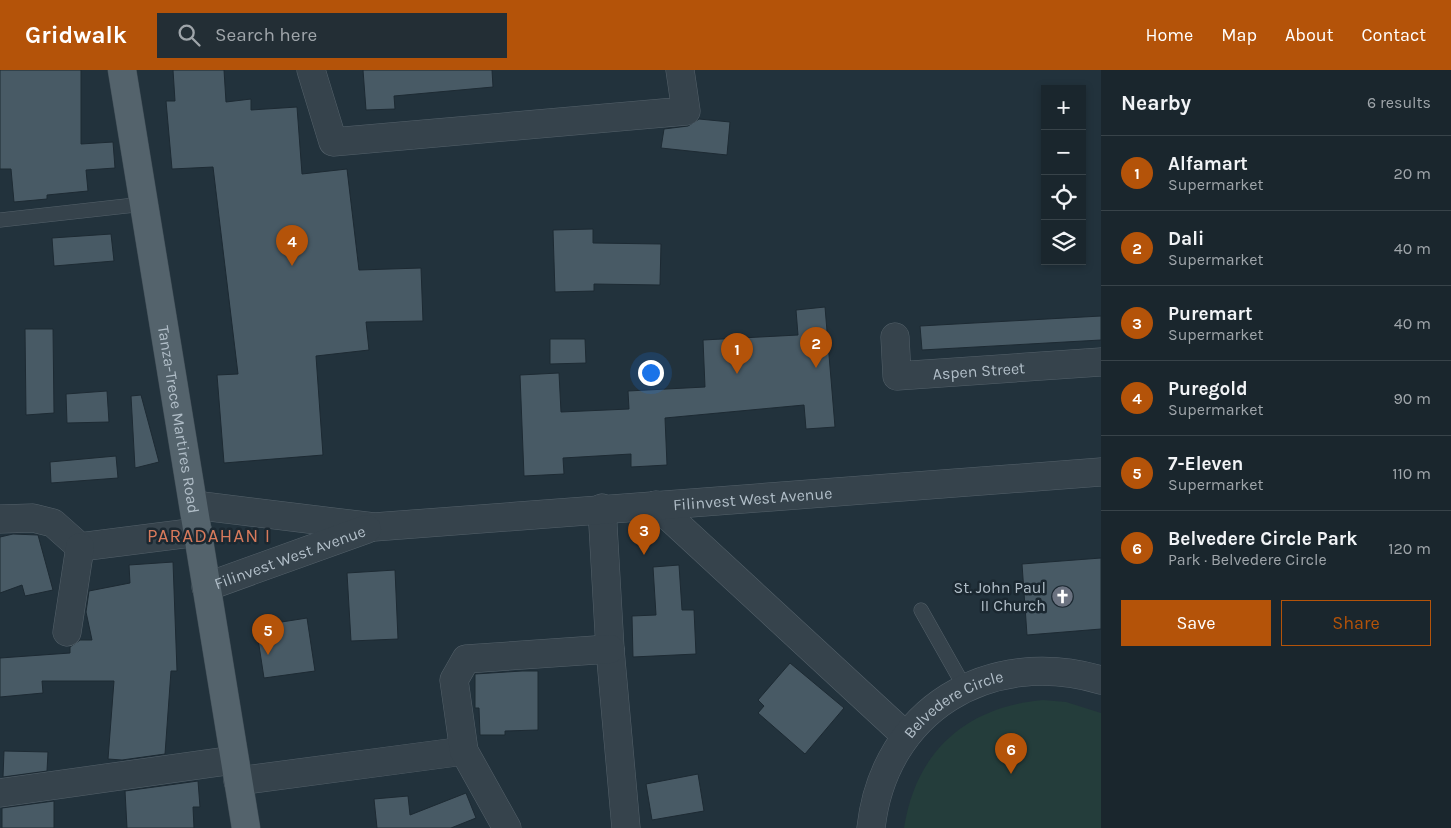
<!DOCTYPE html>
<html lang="en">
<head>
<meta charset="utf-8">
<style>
	:root { --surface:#1a262d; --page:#232e35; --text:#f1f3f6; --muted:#9fa5aa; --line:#384349; --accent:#b45309 }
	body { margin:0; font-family:Karla,sans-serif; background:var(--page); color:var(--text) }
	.controls { position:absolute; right:15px; top:15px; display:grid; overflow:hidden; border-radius:0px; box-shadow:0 2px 8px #0003 }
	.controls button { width:45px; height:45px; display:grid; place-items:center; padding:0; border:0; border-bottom:1px solid var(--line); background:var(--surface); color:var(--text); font:25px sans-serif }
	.you { position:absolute; left:650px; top:302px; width:18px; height:18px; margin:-12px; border:4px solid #fff; border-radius:50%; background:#1a73e8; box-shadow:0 0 0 8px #1a73e833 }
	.badge { display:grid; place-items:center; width:32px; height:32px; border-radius:50%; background:var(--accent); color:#fff; font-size:16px; font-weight:700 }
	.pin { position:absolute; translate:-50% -41px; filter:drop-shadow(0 1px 2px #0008) }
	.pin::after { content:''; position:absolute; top:26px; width:18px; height:15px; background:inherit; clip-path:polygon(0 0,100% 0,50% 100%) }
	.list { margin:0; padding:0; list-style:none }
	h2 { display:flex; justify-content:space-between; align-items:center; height:65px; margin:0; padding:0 20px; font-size:21px }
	h2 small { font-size:16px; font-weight:400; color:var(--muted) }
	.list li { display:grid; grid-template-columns:32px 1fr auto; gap:15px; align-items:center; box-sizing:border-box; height:75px; padding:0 20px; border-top:1px solid var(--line) }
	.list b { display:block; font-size:19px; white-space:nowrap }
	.list p { margin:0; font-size:16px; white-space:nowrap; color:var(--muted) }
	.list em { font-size:16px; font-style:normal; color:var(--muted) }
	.actions { display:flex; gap:10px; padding:15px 20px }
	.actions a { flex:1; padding:11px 0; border:1px solid var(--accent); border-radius:0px; text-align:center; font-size:18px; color:var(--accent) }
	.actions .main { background:var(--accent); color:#fff }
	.icon { flex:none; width:28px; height:28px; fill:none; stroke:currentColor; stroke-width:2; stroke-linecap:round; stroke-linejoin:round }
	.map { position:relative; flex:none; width:1101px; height:758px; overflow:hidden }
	header { display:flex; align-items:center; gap:30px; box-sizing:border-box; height:70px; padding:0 25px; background:var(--accent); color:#fff }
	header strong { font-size:24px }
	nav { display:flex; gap:28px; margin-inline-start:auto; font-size:18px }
	.search { width:350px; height:45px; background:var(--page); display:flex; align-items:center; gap:12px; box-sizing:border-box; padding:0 18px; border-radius:0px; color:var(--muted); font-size:19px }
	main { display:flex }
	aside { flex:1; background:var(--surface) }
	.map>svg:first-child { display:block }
</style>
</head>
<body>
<header>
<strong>Gridwalk</strong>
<div class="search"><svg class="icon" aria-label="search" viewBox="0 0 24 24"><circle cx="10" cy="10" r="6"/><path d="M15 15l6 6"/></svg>Search here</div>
<nav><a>Home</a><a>Map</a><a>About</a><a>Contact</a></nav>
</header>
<main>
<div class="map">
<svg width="1101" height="758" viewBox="0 0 1101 758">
	<rect width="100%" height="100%" fill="#22323c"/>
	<path fill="#243d3b" d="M1043,630L1066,632L1101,643V758H904C916,681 966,637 1043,630Z"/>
	<g fill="#485a65" stroke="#1d2a33">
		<polygon points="0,0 81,0 81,74 113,72 115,98 86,100 88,121 47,125 47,129 14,132 11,99 0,99"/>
		<polygon points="173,0 224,0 226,32 251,29 251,40 297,37 302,104 347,99 359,200 421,198 423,251 366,252 369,280 316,286 323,385 224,393 217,305 238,304 213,97 172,99 166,31 175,31"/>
		<polygon points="363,0 492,0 493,17 394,26 395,39 366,40"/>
		<polygon points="699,49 730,52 727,85 661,78 664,59 688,56"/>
		<polygon points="593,159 593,173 661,174 660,215 594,214 594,221 555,222 553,160"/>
		<polygon points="111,164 114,191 54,196 52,168"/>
		<polygon points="825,237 835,357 806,359 804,335 665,348 667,395 631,397 631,384 563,388 564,404 524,406 520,305 559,303 561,342 629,339 628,321 705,317 703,270 798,265 796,240"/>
		<polygon points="1101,246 1101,270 922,280 920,256"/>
		<polygon points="25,259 53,259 54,343 26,345"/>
		<polygon points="550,269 585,269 586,293 550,294"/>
		<polygon points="107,321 109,352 67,353 66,324"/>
		<polygon points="141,325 159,392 135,398 131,326"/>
		<polygon points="116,386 118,408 51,413 50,392"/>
		<polygon points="13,464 38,465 53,520 25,526 22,515 0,523 0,467"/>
		<polygon points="1101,488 1101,559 1027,565 1022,494"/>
		<polygon points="173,492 177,601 171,601 165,684 122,690 108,689 114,611 42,611 43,623 0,627 0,588 70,583 70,577 80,570 92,570 86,542 89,521 130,513 129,495"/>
		<polygon points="679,495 682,540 694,540 696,584 633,587 632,546 656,545 653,497"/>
		<polygon points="395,500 398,569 351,571 347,503"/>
		<polygon points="307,548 315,601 264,608 256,556"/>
		<polygon points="790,593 844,638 805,684 758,643 764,636 758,630"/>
		<polygon points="522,601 538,601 538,660 505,661 505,665 480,665 479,638 475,638 475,604"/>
		<polygon points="4,681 48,682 47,701 3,707"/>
		<polygon points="698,704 704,741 652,750 646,714"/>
		<polygon points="198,711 200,737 193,737 194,758 127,758 125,721"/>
		<polygon points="466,723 476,748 451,758 377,758 374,729 408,726 410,745"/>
		<polygon points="54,731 54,758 2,758 2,738"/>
	</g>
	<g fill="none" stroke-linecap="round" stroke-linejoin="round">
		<defs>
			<g id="service">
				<polyline points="0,150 144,134"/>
				<polyline points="921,540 965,618"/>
			</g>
			<g id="minor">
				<polyline points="311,0 333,72 686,41 680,0"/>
				<path id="s1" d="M895,267L897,306L1101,292"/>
				<polyline points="656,435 906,666"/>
				<polyline points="602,438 610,579 626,758"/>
				<polyline points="0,449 33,448 53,453 80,477 198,462"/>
				<polyline points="67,562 80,477"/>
				<polyline points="238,711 464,681"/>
				<polyline points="0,723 234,690"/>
				<polyline points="507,758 464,681 454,610 466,589 610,579"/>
				<path id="s2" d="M871,758C884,640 989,577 1101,610"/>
			</g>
			<g id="tertiary">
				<path id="s3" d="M194,435L374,457L1101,402"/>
				<path id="s4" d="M206,517L367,459"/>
			</g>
			<g id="primary">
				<path id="s5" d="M122,0L246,758"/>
			</g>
		</defs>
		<use href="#service" stroke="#54616a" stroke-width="15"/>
		<use href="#minor" stroke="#54616a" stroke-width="29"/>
		<use href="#tertiary" stroke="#54616a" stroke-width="29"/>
		<use href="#primary" stroke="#424f58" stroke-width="29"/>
		<use href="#service" stroke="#36434c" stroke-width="14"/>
		<use href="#minor" stroke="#36434c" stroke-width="28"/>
		<use href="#tertiary" stroke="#36434c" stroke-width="28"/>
		<use href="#primary" stroke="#54636c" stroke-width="28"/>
	</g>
	<defs>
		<symbol id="church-disc" viewBox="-11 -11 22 22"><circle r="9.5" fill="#6b7280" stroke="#1b2831"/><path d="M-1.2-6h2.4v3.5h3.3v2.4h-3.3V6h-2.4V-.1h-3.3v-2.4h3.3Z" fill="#fff"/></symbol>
	</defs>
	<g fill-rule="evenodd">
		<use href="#church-disc" x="1050" y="514" width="25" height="25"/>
	</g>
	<g text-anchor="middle" stroke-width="5" stroke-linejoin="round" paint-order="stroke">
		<g font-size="16" fill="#b1bec8" stroke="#1b2831">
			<text dy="6" stroke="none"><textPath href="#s1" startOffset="121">Aspen Street</textPath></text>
			<text dy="6" stroke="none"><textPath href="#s5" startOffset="354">Tanza-Trece Martires Road</textPath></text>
			<text dy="6" stroke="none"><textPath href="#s3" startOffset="561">Filinvest West Avenue</textPath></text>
			<text dy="6" stroke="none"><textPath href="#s4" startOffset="89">Filinvest West Avenue</textPath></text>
			<text dy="6" stroke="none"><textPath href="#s2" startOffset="158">Belvedere Circle</textPath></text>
		</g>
		<g font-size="16" fill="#b1bec8" stroke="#1b2831" text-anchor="end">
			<text x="1046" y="523">St. John Paul<tspan x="1046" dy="18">II Church</tspan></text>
		</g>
		<g font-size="19" letter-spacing="1" fill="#d87a5c" stroke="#1b2831">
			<text x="209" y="472">PARADAHAN I</text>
		</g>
	</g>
</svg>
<div class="controls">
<button>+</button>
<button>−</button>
<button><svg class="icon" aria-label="locate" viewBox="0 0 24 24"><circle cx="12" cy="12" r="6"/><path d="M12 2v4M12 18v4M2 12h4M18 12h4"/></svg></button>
<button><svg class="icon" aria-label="layers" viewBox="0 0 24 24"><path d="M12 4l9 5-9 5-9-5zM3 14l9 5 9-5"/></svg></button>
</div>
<div class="you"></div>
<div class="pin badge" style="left:737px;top:304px">1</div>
<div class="pin badge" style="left:816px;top:298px">2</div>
<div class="pin badge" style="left:644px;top:485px">3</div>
<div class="pin badge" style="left:292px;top:196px">4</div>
<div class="pin badge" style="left:268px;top:585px">5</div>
<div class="pin badge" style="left:1011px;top:704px">6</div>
</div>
<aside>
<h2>Nearby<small>6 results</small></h2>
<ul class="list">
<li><span class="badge">1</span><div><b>Alfamart</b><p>Supermarket</p></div><em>20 m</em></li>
<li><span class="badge">2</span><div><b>Dali</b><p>Supermarket</p></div><em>40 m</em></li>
<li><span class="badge">3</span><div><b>Puremart</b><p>Supermarket</p></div><em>40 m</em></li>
<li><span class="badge">4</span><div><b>Puregold</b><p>Supermarket</p></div><em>90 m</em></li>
<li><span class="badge">5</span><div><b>7-Eleven</b><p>Supermarket</p></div><em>110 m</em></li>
<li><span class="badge">6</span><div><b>Belvedere Circle Park</b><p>Park · Belvedere Circle</p></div><em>120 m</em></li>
</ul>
<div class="actions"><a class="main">Save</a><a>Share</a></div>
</aside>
</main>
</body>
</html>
